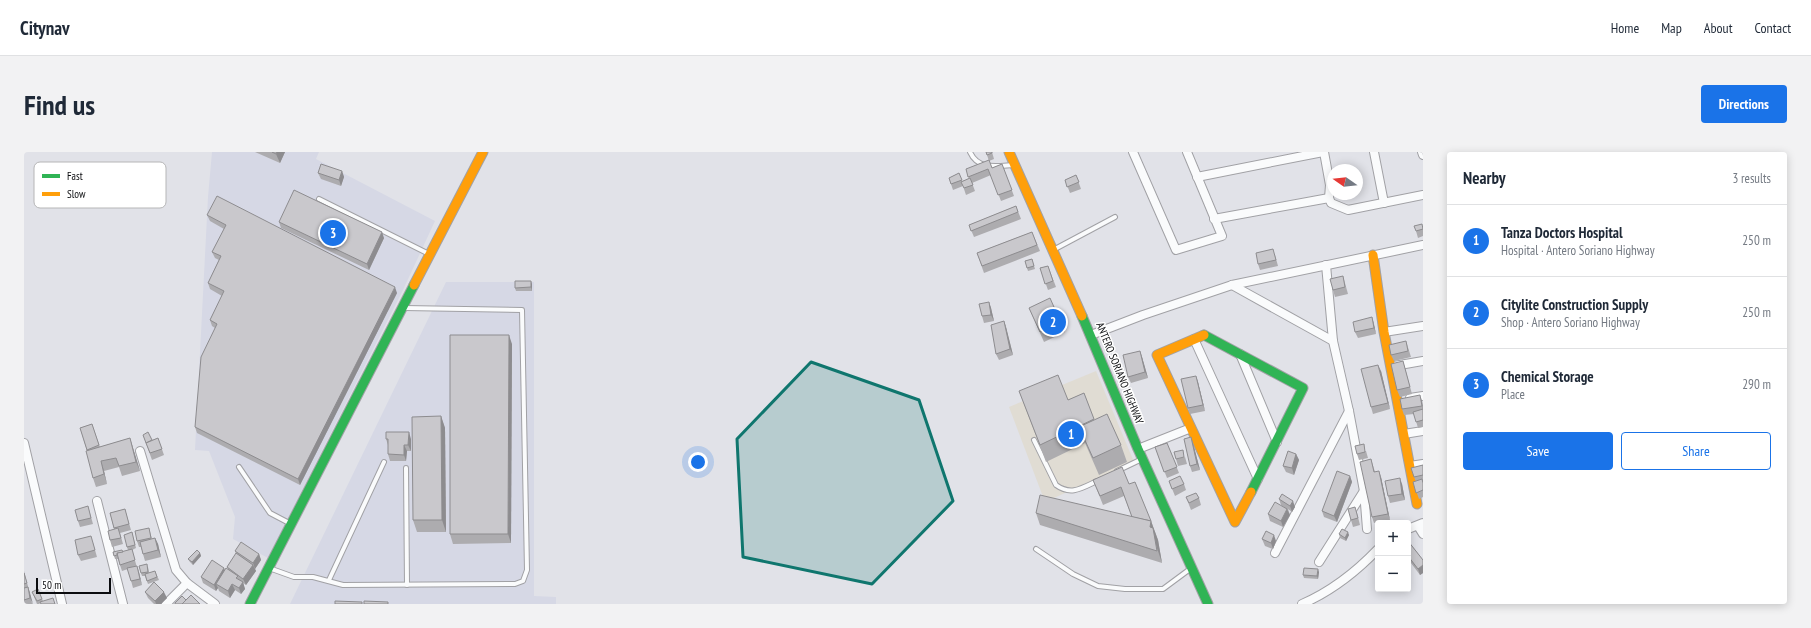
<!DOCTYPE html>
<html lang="en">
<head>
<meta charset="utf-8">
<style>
	:root { --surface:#fff; --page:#f2f2f3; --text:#1f2937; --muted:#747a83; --line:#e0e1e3; --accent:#1a73e8 }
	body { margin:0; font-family:"PT Sans Narrow",sans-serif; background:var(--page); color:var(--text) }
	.controls { position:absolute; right:12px; bottom:12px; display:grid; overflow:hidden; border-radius:4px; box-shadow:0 2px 10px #0003 }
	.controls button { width:36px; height:36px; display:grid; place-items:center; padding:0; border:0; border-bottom:1px solid var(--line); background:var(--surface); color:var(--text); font:20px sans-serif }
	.compass { position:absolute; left:1303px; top:12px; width:36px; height:36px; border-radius:50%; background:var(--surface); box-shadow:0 2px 10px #0003; rotate:284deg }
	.scale { position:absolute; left:12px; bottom:10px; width:75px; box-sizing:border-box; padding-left:4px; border:2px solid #0b0c0f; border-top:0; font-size:11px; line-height:14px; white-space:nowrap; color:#0b0c0f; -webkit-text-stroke:3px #fff; paint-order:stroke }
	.you { position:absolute; left:674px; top:310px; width:14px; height:14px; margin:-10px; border:3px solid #fff; border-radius:50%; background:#1a73e8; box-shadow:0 0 0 6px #1a73e833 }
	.badge { display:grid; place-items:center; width:26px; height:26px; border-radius:50%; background:var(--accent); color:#fff; font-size:13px; font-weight:700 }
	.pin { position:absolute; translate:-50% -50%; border:2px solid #fff; box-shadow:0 1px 4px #0006 }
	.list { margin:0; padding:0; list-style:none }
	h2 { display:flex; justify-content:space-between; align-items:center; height:52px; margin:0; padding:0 16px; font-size:17px }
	h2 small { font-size:13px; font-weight:400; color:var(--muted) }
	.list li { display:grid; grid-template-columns:26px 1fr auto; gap:12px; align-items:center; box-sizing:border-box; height:72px; padding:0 16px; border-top:1px solid var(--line) }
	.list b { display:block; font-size:15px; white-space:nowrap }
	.list p { margin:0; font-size:13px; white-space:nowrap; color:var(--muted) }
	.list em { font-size:13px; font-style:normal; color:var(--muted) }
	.actions { display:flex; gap:8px; padding:12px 16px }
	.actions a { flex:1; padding:9px 0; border:1px solid var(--accent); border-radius:4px; text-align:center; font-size:14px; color:var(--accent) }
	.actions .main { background:var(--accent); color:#fff }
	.map { position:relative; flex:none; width:1399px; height:452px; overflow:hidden; border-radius:4px }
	header { display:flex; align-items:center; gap:24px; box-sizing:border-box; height:56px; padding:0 20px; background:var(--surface); border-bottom:1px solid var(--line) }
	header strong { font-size:19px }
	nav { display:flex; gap:22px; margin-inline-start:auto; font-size:14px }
	.intro { display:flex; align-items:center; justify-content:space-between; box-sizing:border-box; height:96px; padding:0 24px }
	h1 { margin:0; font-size:28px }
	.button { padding:10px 18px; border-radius:4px; background:var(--accent); color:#fff; font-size:14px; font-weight:700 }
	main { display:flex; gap:24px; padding:0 24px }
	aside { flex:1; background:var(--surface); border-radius:4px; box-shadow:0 2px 10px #0003 }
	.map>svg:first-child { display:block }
</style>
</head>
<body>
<header>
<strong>Citynav</strong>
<nav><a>Home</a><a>Map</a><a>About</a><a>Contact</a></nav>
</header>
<div class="intro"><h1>Find us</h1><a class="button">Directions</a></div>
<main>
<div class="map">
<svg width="1399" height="452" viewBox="0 0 1399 452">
	<rect width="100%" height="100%" fill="#e1e2e8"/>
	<g fill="#d6d8e5">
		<polygon points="188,0 295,0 292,7 411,69 379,138 244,406 209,387 211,365 185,299 171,298 184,45"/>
		<polygon points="422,130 510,130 510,444 532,445 532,452 266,452"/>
	</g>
	<polygon fill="#e0dcd3" points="1072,219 1110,310 1021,350 985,255"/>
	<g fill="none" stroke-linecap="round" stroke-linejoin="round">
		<defs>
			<g id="lane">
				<path d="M946,0C954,18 972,14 989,13"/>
				<polyline points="295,47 405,102"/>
				<polyline points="1031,97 1091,65"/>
				<path d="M1010,288L1032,333C1047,344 1058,336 1073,329"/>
				<polyline points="215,315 246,361 267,372"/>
				<polyline points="382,316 383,433"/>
				<polyline points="1093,319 1118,307"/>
				<polyline points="1012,397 1049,422 1074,434 1101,437 1139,437 1166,417"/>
				<polyline points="245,416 270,425 289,425 319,433 491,432 499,429 503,418 498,158 380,156"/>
				<polyline points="305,428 360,310"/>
			</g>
			<g id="street">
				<polyline points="1109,0 1152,98 1198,84 1163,0"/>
				<polyline points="1300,0 1306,33 1305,46"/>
				<polyline points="1350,0 1360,51"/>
				<polyline points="1398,0 1399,3"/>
				<polyline points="1173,25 1299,0"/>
				<polyline points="1190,67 1305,46 1307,51 1324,58 1399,43"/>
				<polyline points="1302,113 1309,189 1325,259 1340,339 1343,377"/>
				<polyline points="1208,133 1309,189"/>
				<polyline points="1360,180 1399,174"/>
				<polyline points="1067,183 1119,163 1208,133 1399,93"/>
				<polyline points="1170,187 1234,327"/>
				<polyline points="1216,202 1253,290"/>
				<polyline points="1370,214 1399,209"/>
				<polyline points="1386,246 1399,244"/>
				<polyline points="1380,282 1399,279"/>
				<polyline points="0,291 38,452"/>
				<polyline points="1114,297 1167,276"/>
				<polyline points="116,299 152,418 163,431 191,452"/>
				<polyline points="1386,314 1399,312"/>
				<polyline points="73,349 99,452"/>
				<polyline points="1394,374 1399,382"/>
				<polyline points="1384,377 1399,371"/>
				<polyline points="1251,401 1325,259"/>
				<polyline points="1295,410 1340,339"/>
				<polyline points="142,452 163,431"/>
				<path d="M1278,452C1308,439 1332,420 1354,397"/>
			</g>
			<g id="fast">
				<polyline points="1058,164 1114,297 1184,452"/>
				<polyline points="1180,183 1279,236 1227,340"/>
				<polyline points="226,452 390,133"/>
			</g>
			<g id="slow">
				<polyline points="985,0 1058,164"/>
				<polyline points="1349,103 1360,180 1393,352"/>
				<polyline points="390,133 459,0"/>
				<polyline points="1180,183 1133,203 1211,370 1227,340"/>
			</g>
		</defs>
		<use href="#lane" stroke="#a1a1a5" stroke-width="6"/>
		<use href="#street" stroke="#a1a1a5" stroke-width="10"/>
		<use href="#fast" stroke="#a1a1a5" stroke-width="11"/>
		<use href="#slow" stroke="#a1a1a5" stroke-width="11"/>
		<use href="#lane" stroke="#fafbfc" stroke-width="4"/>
		<use href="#street" stroke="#fafbfc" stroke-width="8"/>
		<use href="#fast" stroke="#30b455" stroke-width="9"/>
		<use href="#slow" stroke="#ff9f0a" stroke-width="9"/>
	</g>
	<g fill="#adacaf">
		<polygon points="231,0 261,0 256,11"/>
		<polygon points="962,0 968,0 970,7 965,9"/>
		<polygon points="978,12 990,44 977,49 967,23 948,31 951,39 942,43 939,34 929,38 925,26 935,21 938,29 945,27 942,17 968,16"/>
		<polygon points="318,19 320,25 317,34 297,27 294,21"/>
		<polygon points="1052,23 1057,37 1046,41 1041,28"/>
		<polygon points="992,54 997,67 950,85 945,73"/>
		<polygon points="183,63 373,141 276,333 173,281 171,275 191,176 188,174 186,168 198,144 186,137 184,131 195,108 191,106 188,100 200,77 186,69"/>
		<polygon points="255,70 360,86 345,118 257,76"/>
		<polygon points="1399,74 1399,84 1394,86 1392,79"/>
		<polygon points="1008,80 1016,99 960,121 953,101"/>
		<polygon points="1251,103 1254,114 1236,118 1234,112"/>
		<polygon points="1008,107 1011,117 1004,119 1001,109"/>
		<polygon points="1024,114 1032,135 1024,138 1016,116"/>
		<polygon points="1319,124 1324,142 1311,145 1309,138"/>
		<polygon points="508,132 508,139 492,139 491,136"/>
		<polygon points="965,150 967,156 970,169 960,171 958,164"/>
		<polygon points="1005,156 1037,171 1041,180 1020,190 1009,165"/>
		<polygon points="1348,165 1352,182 1334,186 1331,180"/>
		<polygon points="980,169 982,175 989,203 975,208 972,202"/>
		<polygon points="1382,189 1387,205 1370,209 1367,203"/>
		<polygon points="488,192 487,391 429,392 426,382"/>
		<polygon points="1116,199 1118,205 1124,226 1107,231 1104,225"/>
		<polygon points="1379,209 1381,216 1388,242 1376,245 1373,238"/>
		<polygon points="1357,219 1366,257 1349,262 1347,255"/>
		<polygon points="1172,224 1174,230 1181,259 1166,262 1164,256"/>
		<polygon points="995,239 1044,248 1060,241 1070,268 1097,293 1103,310 1075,323 1061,291 1022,310"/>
		<polygon points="1398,249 1399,255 1399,275 1394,276 1390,262 1380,263 1378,257"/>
		<polygon points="417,264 421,276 422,380 393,380 389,368"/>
		<polygon points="68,272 76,295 106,286 109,296 116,319 98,324 95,315 80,319 83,332 72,335 69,326 63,299 56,276"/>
		<polygon points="119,283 128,288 134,286 140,303 128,308"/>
		<polygon points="1167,285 1169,291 1176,318 1168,320 1166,314"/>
		<polygon points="362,287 387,287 387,299 383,299 382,309 366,309 364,302 364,293"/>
		<polygon points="1143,291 1155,321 1143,326 1131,295"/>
		<polygon points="1342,299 1344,306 1335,308 1333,302"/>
		<polygon points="1272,302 1275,308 1270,323 1262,320 1259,314"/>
		<polygon points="1161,305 1163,312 1154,314 1152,307"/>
		<polygon points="1347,307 1351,320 1357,325 1366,368 1350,371 1348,365"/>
		<polygon points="1399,313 1399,345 1395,347 1389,330 1392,330 1390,325"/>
		<polygon points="1326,324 1328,330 1313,370 1300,365 1298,359"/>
		<polygon points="1069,328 1105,332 1127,369 1134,388 1138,411 1016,373 1012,361 1108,365 1100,344 1079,353"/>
		<polygon points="1145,329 1160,332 1162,338 1151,344"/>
		<polygon points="1378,332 1381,348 1366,351 1364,344"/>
		<polygon points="1162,345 1175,346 1177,353 1167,358"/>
		<polygon points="1255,347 1271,355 1268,360 1264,357 1266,363 1259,375 1246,369 1244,362 1261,356 1257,353"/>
		<polygon points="64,354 69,372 56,375 54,369"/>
		<polygon points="101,357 107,378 96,381 99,392 88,395 86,388 90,377 86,361"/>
		<polygon points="1333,361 1336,373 1329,375 1327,368"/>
		<polygon points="125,376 128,387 131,386 134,392 137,405 121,409 117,395 115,395 113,389"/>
		<polygon points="108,380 112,396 108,398 118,433 109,436 104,417 98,419 94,407 91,407 89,400 99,400 104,398 103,395"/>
		<polygon points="1315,382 1325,383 1322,389 1316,386"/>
		<polygon points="1238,387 1252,389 1249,397 1241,394"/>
		<polygon points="1384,389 1399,408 1399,421 1396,423 1384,407"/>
		<polygon points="69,391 73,405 57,409 54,403"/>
		<polygon points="211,399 235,402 237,408 231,417 232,419 222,433 219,431 221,437 217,442 211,438 206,446 195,439 194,436 192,439 179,431 177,425 200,416 201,419 204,417 203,415 212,402"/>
		<polygon points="176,401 177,404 169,413 166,410 164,407"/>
		<polygon points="124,415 125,421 131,419 135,428 124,432 121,424 118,424 117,421"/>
		<polygon points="0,419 5,438 8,451 9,452 0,452"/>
		<polygon points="1295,420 1294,427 1280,426 1279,423"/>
		<polygon points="14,437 19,449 15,452 13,452 8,440"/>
		<polygon points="121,440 143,446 137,452 130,452 124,446"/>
	</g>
	<g fill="#8d8c8f">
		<polygon points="253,0 261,0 256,11 252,2"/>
		<polygon points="318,19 320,25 317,34 315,28"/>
		<polygon points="358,80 360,86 345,118 343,112"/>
		<polygon points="507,129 508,132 508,139 507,135"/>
		<polygon points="371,135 373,141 276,333 274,327"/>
		<polygon points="965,150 967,156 970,169 967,163"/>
		<polygon points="1348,165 1350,172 1352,182 1350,176"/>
		<polygon points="980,169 982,175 989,203 986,197"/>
		<polygon points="485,183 488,192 487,391 484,382"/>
		<polygon points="1116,199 1118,205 1124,226 1121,220"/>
		<polygon points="1354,213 1357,219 1366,257 1364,251"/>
		<polygon points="1172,224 1174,230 1181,259 1179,253"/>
		<polygon points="1396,243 1398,249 1399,258 1398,254"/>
		<polygon points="417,264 421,276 422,380 418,368"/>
		<polygon points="385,280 387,287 387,299 384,293"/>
		<polygon points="1167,285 1169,291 1176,318 1173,312"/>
		<polygon points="106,286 109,296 116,319 112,310"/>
		<polygon points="380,293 383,299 382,309 380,303"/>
		<polygon points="1272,302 1275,308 1270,323 1268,316"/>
		<polygon points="77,309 80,319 83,332 80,322"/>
		<polygon points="1355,319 1357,325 1366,368 1364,362"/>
		<polygon points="1326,324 1328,330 1313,370 1310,364"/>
		<polygon points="1376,326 1378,332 1381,348 1378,342"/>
		<polygon points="1269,349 1271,355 1268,360 1266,354"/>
		<polygon points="1263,357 1266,363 1259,375 1257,369"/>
		<polygon points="1127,369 1134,388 1138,411 1126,375"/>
		<polygon points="1324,380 1325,383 1322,389 1321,386"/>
		<polygon points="1250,383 1252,389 1249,397 1247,391"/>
		<polygon points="131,386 134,392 137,405 134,398"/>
		<polygon points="176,401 177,404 169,413 168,410"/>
		<polygon points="235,402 237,408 231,417 229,411"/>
		<polygon points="229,413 232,419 222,433 219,427"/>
		<polygon points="1399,413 1399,421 1396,423 1394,417"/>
		<polygon points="113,414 115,420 118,433 116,427"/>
		<polygon points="200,416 202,422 192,432 194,436 192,439 190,433"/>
		<polygon points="1294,417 1295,420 1294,427 1293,424"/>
		<polygon points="219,430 221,437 217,442 215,436"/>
		<polygon points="208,432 211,438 206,446 204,439"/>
		<polygon points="4,435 6,441 9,452 6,446"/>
		<polygon points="140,440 143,446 137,452 132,452 131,449"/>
	</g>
	<g fill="#c9c8cc" stroke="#8d8c8f">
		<polygon points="248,0 253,0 252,2"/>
		<polygon points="962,0 968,0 968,1 963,3"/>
		<polygon points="965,8 968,16 978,12 988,38 974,43 964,17 944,25 942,17"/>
		<polygon points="297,12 318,19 315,28 294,21"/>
		<polygon points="935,21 938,28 927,32 925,26"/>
		<polygon points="1052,23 1055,30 1043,35 1041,28"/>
		<polygon points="946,26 949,33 940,36 937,30"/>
		<polygon points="270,38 358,80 343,112 255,70"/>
		<polygon points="193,44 371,135 274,327 171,275 177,205 193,172 186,168 200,139 184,131 197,104 188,100 202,73 183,63"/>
		<polygon points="992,54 994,60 947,79 945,73"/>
		<polygon points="1398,72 1399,77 1392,79 1390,74"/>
		<polygon points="1008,80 1013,93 958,114 953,101"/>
		<polygon points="1249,97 1252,108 1234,112 1232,101"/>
		<polygon points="1008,107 1010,114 1003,116 1001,109"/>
		<polygon points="1024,114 1029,129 1021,132 1016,116"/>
		<polygon points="1319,124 1321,135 1309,138 1306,127"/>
		<polygon points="491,129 507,129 507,135 491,136"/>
		<polygon points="1026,146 1037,171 1016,180 1005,156"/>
		<polygon points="965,150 967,163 958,164 955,152"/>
		<polygon points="1348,165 1350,176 1331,180 1329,170"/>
		<polygon points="980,169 986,197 972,202 967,173"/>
		<polygon points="426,183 485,183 484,382 426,382"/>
		<polygon points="1382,189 1384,199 1367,203 1365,193"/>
		<polygon points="1116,199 1121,220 1104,225 1099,203"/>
		<polygon points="1379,209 1386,235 1373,238 1367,212"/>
		<polygon points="1354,213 1364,251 1347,255 1337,217"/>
		<polygon points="1034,223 1044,248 1060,241 1070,267 1016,293 995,239"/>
		<polygon points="1172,224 1179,253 1164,256 1157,227"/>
		<polygon points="1396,243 1398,254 1378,257 1376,247"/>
		<polygon points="1399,257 1399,268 1392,270 1389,260"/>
		<polygon points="1083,262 1097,293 1069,306 1055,275"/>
		<polygon points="417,264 418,368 389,368 388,265"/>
		<polygon points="68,272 75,293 63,298 56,276"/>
		<polygon points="124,280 128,288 122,291 119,283"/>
		<polygon points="362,280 385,280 384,293 380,293 380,303 364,302 364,287 362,287"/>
		<polygon points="1167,285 1173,312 1166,314 1160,287"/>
		<polygon points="106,286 112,310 95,314 92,306 77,309 80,322 69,326 62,299"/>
		<polygon points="134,286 138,297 126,301 122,291"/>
		<polygon points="1143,291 1153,315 1140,320 1131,295"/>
		<polygon points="1340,292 1341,300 1333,302 1331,294"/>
		<polygon points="1159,298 1160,305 1152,307 1150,300"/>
		<polygon points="1264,299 1272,302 1268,316 1259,314"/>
		<polygon points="1347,307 1350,320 1355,319 1364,362 1348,365 1336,310"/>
		<polygon points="1399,313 1399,323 1390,325 1387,316"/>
		<polygon points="1098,315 1105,332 1111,330 1127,369 1108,365 1097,335 1076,344 1069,328"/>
		<polygon points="1313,319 1326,324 1310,364 1298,359"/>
		<polygon points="1156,324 1160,332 1148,337 1145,329"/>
		<polygon points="1376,326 1378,342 1364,344 1361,329"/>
		<polygon points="1398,327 1399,331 1399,338 1392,341 1389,330"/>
		<polygon points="1172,341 1175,346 1165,351 1162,345"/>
		<polygon points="1258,342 1269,349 1266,354 1255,347"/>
		<polygon points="1016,343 1127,369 1126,375 1129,376 1133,399 1012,361"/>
		<polygon points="1251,350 1263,357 1257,369 1244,362"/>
		<polygon points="64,354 67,366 54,369 51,358"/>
		<polygon points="1331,355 1334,366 1327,368 1324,357"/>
		<polygon points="101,357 105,372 90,376 86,361"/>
		<polygon points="94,376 97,386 86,388 84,379"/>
		<polygon points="125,376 127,386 113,389 111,379"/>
		<polygon points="1318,377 1324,380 1321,386 1315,382"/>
		<polygon points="1242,379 1250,383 1247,391 1238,387"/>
		<polygon points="108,380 111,393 103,395 100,383"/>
		<polygon points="67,384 71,398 54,403 51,388"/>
		<polygon points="131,386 134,398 119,402 116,390"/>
		<polygon points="1384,389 1399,408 1399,413 1394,417 1384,404"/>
		<polygon points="217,390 235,402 229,411 211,399"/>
		<polygon points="108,397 111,408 96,413 93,401"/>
		<polygon points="98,398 99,400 93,401 93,403 90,404 89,400"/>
		<polygon points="173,398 176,401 168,410 164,407"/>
		<polygon points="212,401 229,413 219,427 203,415"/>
		<polygon points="188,408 200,416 190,433 177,425"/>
		<polygon points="123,412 124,420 117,421 115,414"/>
		<polygon points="113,414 116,427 107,429 103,416"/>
		<polygon points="202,416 214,424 212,426 219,430 215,436 208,432 204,439 192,432"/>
		<polygon points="1280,416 1294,417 1293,424 1279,423"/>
		<polygon points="131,419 133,425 123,429 121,422"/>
		<polygon points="0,421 3,431 0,432"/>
		<polygon points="130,430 140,440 131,449 121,440"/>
		<polygon points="4,435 6,446 0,448 0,436"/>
		<polygon points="14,437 18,447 13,449 8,440"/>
		<polygon points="167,443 176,452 158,452"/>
		<polygon points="158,444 162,448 158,452 151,452 151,451"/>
		<polygon points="29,446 31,452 17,452 16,450"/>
		<polygon points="311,449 338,450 338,452 311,452"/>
		<polygon points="340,449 364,450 364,452 340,452"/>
	</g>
	<path fill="#0f766e" fill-opacity="0.2" stroke="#0f766e" stroke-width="3" stroke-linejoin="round" d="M787,210L895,248L929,349L848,432L719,405L713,287Z"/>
	<g text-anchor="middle" stroke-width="3" stroke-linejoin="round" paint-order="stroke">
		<g font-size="11" fill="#0b0c0f" stroke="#fff">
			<text transform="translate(1096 221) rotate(68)" y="4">ANTERO SORIANO HIGHWAY</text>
		</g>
	</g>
	<rect x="10" y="10" width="132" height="46" rx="6" fill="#fff" stroke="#b6b6b7" stroke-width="1"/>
	<rect x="18" y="22" width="18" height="4" fill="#30b455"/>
	<rect x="18" y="40" width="18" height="4" fill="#ff9f0a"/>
	<g font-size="11" fill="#0b0c0f">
		<text x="43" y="28">Fast</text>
		<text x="43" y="46">Slow</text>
	</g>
</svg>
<div class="controls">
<button>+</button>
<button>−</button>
</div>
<svg class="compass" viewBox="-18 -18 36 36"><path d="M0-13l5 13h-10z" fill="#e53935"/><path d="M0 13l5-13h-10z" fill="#747a83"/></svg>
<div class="scale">50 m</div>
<div class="you"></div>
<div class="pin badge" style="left:1047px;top:282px">1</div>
<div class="pin badge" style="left:1029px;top:170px">2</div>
<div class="pin badge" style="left:309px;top:81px">3</div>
</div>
<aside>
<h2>Nearby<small>3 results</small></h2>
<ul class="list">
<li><span class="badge">1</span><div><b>Tanza Doctors Hospital</b><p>Hospital · Antero Soriano Highway</p></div><em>250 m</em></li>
<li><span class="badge">2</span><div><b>Citylite Construction Supply</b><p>Shop · Antero Soriano Highway</p></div><em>250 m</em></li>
<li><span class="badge">3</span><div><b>Chemical Storage</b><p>Place</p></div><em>290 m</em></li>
</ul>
<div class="actions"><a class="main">Save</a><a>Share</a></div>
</aside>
</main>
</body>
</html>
